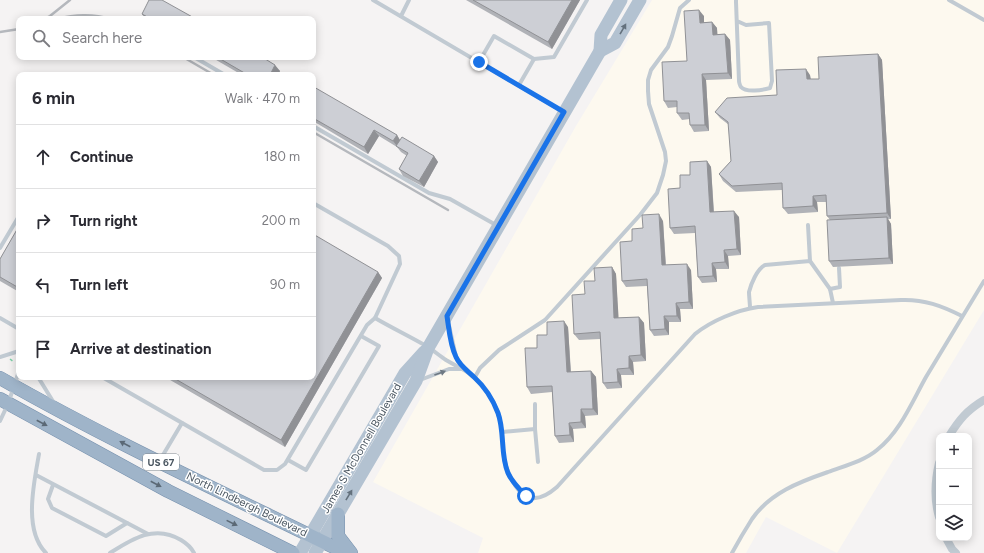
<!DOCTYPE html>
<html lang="en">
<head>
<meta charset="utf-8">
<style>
	:root { --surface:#fff; --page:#f2f2f3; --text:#2b2b33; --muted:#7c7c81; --line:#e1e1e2 }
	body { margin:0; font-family:Figtree,sans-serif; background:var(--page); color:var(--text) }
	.controls { position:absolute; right:12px; bottom:12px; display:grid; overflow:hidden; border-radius:8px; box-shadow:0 2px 10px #0003 }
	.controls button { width:36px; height:36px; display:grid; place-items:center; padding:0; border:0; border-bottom:1px solid var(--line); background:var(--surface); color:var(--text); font:20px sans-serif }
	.stop { position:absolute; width:12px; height:12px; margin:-9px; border:3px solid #1a73e8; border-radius:50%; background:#fff }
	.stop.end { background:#1a73e8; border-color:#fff; box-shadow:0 1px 4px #0008 }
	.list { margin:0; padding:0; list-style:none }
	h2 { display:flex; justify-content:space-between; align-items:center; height:52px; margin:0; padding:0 16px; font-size:17px }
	h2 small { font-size:13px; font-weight:400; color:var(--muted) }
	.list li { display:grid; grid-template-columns:26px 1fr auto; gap:12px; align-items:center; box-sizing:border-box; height:64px; padding:0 16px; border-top:1px solid var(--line) }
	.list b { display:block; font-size:15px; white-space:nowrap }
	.list em { font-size:13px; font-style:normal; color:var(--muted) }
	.icon { flex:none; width:22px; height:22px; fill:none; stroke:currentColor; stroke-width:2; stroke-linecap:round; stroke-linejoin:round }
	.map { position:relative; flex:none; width:984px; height:553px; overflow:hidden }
	.search { position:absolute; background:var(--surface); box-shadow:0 2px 10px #0003; left:16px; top:16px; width:300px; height:44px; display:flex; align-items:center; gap:10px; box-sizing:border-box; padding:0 14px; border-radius:8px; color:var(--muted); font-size:15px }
	.panel { position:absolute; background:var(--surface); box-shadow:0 2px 10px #0003; left:16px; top:72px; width:300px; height:308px; border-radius:8px }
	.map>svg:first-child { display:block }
</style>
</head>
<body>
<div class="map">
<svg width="984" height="553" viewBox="0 0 984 553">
	<rect width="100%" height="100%" fill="#f5f3f3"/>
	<polygon fill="#fdf9ef" points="652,0 984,0 984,310 837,553 766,517 746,553 478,553 483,538 373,482 576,126"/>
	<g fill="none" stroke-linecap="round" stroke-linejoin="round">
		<defs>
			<g id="trunk">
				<path d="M0,378C112,442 230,496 346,553"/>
				<polyline points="0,399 168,491 293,553"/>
				<polyline points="338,514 338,536 351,553"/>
			</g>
		</defs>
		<use href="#trunk" stroke="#7690ad" stroke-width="14"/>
		<polyline stroke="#7ad0a6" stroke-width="1.5" stroke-dasharray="3 2" stroke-linecap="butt" points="10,359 14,362"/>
		<g stroke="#c1cad2" stroke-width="4">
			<polyline points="373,0 562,111"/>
			<path d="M736,0V2L739,81C739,82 740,86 741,87C746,93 763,90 770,88L772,81L769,23L746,25L737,21"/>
			<polyline points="949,0 984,20"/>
			<polyline points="401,16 409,0"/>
			<polyline points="194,57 225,75"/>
			<polyline points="479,62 494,36 534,59"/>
			<polyline points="519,85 534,59 554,57 587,0"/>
			<polyline points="313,126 429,193 450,199 496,225"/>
			<polyline points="808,225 810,261"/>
			<polyline points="0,248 19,216"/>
			<polyline points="830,289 840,287 839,268"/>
			<path d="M750,308C750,303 749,297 749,292C751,284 757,269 765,265L810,261L830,289L833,303"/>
			<polyline points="0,318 19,329"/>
			<path d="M375,318C392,328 411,337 428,347C434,351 440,356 446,360C461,369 470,371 482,386C491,396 498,409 500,421C503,433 502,446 504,458C506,469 515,491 526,496C537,502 549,494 557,487L695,334C711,321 737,310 758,307L901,300C924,299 942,306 962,316"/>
			<polyline points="448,321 456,357 464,369"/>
			<polyline points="0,357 19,351"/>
			<polyline points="38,377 54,403"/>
			<polyline points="102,377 264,470 277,470 285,464 367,325 375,318 400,264 399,256 388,246 313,203"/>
			<polyline points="475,377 480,368 499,350 545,320 640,215 657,193 663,175 666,161 665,152 649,104 648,91 648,80 651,70 668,47 672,36 680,8 689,0"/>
			<polyline points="420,380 449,369 462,369"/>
			<polyline points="535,404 535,429 538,462"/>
			<polyline points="0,421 8,404 19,371"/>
			<polyline points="502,432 535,429"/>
			<path d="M39,454C34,483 23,530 46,553"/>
			<polyline points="160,460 182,423"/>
			<polyline points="288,460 306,470 379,346 361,336"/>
			<polyline points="36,475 148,534"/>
			<polyline points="53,485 48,499 52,508 106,536 127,523"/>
			<path d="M110,553C132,539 155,524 181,540C186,543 191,547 194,553"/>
			<path d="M732,553C738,542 745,530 752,519C770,493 799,482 828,472C844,466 864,461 877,450C900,432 912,402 926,377C945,345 965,313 984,281"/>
		</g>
		<g stroke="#c1cad2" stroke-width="8">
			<path d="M949,436C959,420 967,410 984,400"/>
			<path d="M939,463C935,480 934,500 939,517"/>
			<polyline points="946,538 952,549 956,553"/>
		</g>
		<g stroke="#b3c2d1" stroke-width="13">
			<polyline points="600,51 615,43 640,0"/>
			<polyline points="300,553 405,373 424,352"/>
			<polyline points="315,553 416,381 428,348 600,51 601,35 621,0"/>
		</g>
		<use href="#trunk" stroke="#9fb4c9" stroke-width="13"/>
		<g stroke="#b5b8bd" stroke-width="2.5">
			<polyline points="44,19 50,16 70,0"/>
			<path d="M55,19C75,15 91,13 111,19"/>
			<polyline points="0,32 19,29"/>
			<polyline points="183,57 214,75"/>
			<polyline points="313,132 448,210"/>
		</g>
	</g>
	<g fill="#b0b2b7">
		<polygon points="466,0 580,0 552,49"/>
		<polygon points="142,14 196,19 145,19"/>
		<polygon points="704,16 704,22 712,22 717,28 717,34 725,34 730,40 732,79 706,80 709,131 694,132 690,125 690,119 682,120 677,113 677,107 668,108 664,101 687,61"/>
		<polygon points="878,54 882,60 891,219 888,219 891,224 893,264 833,267 829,261 830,220 827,216 826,202 817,202 818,212 788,214 783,208 782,190 736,192 723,181 719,174 731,161 729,125 720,118 715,112 777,95 810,75 811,79 819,79"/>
		<polygon points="211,57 262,57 280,71 278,75 242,75"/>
		<polygon points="313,88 397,135 400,140 434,156 438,162 424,187 403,176 399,169 407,156 401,152 397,147 379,136 368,154 313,121"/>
		<polygon points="707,161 711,167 714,212 739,217 741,255 728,256 729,269 716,269 717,282 702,283 698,277 695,233 674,234 670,228 680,188 690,175"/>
		<polygon points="663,221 666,265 691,270 693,309 680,309 681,322 669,322 669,335 654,336 650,330 647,286 626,287 622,281 643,228"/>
		<polygon points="19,226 19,292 0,281 0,259"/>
		<polygon points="612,267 616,274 618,318 639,317 644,323 646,361 633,362 634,375 621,375 622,388 607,389 603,383 600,339 579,340 574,334 585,294 595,281"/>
		<polygon points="378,272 382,278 285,447 165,377 313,377"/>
		<polygon points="568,327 571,372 591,371 596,377 598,415 585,416 586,428 573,429 574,442 559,443 555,436 552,392 531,394 527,387 537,348 547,335"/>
	</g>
	<g fill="#909195">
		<polygon points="572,0 580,0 552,49 548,42"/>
		<polygon points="699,10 704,16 704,29 700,23"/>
		<polygon points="712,22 717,28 718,41 713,35"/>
		<polygon points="725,34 730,40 732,79 728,73"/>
		<polygon points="878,54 882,60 891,219 887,213"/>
		<polygon points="275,65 280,71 278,75 270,75"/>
		<polygon points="806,69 810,75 811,86 807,79"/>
		<polygon points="702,74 706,80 709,131 705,125"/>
		<polygon points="374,130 379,136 368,154 364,147"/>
		<polygon points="397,135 401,142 397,146 393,141"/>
		<polygon points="434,156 438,162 424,187 419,181"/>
		<polygon points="707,161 711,167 714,218 710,212"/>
		<polygon points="813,196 817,202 818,212 813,206"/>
		<polygon points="734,211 739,217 741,255 737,249"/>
		<polygon points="659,214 663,221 666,272 662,265"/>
		<polygon points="887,217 891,224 893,264 889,258"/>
		<polygon points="724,250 728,256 729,269 725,262"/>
		<polygon points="712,263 716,269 717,282 713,276"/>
		<polygon points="687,264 691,270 693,309 689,302"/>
		<polygon points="612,267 616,274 619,325 614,318"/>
		<polygon points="378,272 382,278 285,447 281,440"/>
		<polygon points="676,303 680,309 681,322 677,316"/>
		<polygon points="664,316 669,322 669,335 665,329"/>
		<polygon points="639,317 644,323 646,361 641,355"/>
		<polygon points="564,321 568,327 571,378 567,372"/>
		<polygon points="629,356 633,362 634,375 629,368"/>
		<polygon points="617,369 621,375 622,388 618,382"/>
		<polygon points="591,371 596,377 598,415 593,409"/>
		<polygon points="581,409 585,416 586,428 581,422"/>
		<polygon points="569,423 573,429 574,442 570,435"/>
	</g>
	<g fill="#cdcfd5" stroke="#909195">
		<polygon points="149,0 162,0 196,19 151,19 142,14"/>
		<polygon points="473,0 572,0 548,42"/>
		<polygon points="699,10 700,23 712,22 713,35 725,34 728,73 702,74 705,125 690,125 689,113 677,113 677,101 664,101 662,62 687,61 684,11"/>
		<polygon points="878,54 887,213 827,216 826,195 813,196 813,206 783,208 782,183 732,186 719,174 731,161 728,122 715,112 727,98 777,95 776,70 806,69 807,79 819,79 818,57"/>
		<polygon points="217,57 262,57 275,65 270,75 248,75"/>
		<polygon points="314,87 397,135 393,141 374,130 364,147 313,118 313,88"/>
		<polygon points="402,137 434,156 419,181 399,169 408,153 396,146"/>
		<polygon points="707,161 710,212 734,211 737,249 724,250 725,262 712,263 713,276 698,277 695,226 670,228 668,189 680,188 680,175 690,175 690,162"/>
		<polygon points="659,214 662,265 687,264 689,302 676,303 677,316 664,316 665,329 650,330 647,279 622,281 620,242 632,241 632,229 643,228 642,215"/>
		<polygon points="887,217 889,258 829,261 827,220"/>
		<polygon points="19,226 19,288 0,277 0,259"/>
		<polygon points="313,234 378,272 281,440 172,377 313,377"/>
		<polygon points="612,267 614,318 639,317 641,355 629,356 629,368 617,369 618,382 603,383 600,332 574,334 572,295 585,294 584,281 595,281 594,268"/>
		<polygon points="564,321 567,372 591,371 593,409 581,409 581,422 569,423 570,435 555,436 552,386 527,387 525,348 537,348 537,335 547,335 547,322"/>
	</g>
	<defs><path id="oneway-solid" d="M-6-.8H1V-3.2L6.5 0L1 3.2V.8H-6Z"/></defs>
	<g fill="#64717d">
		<use href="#oneway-solid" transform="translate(623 29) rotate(-60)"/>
		<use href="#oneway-solid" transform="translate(349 495) rotate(-59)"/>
	</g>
	<use fill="#6e7983" href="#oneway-solid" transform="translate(440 373) rotate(-20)"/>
	<g fill="#5b6976">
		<use href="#oneway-solid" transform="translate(42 423) rotate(28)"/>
		<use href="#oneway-solid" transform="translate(125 444) rotate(-153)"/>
		<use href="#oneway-solid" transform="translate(156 484) rotate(28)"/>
		<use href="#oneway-solid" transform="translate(232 523) rotate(26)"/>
	</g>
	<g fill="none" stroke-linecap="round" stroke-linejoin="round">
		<path stroke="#1a73e8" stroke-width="5" d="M479,62L564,112L447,316C449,329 450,345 456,357C460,366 468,371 474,377C484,386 493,400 498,413C505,432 500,454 508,473C512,482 519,489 526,496"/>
	</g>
	<g text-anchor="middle" stroke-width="3" stroke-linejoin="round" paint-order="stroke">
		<rect fill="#fff" stroke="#808990" stroke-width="1" x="143" y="454" width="36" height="16" rx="3"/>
		<g font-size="10" font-weight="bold" fill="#4a5661">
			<text x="161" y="466">US 67</text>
		</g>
		<g font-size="11" fill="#4a5661" stroke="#fff">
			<text transform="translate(361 448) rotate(-60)" y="4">James S McDonnell Boulevard</text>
			<text transform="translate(247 504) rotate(26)" y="4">North Lindbergh Boulevard</text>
		</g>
	</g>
</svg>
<div class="controls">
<button>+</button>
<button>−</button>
<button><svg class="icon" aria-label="layers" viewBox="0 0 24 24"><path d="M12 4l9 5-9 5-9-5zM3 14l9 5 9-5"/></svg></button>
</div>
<div class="stop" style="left:526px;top:496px"></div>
<div class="stop end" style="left:479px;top:62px"></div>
<div class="search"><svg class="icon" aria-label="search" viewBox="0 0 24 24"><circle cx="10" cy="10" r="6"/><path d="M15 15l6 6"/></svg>Search here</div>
<section class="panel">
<h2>6 min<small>Walk · 470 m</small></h2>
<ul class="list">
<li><svg class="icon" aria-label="ahead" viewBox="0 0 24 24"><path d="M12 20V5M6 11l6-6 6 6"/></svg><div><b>Continue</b></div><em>180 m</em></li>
<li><svg class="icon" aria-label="right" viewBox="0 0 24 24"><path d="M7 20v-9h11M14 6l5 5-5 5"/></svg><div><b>Turn right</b></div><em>200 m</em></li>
<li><svg class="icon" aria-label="left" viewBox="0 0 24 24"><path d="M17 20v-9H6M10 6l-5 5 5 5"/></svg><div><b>Turn left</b></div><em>90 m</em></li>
<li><svg class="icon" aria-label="arrive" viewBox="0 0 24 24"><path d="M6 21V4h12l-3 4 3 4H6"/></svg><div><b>Arrive at destination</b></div></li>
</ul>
</section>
</div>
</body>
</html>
